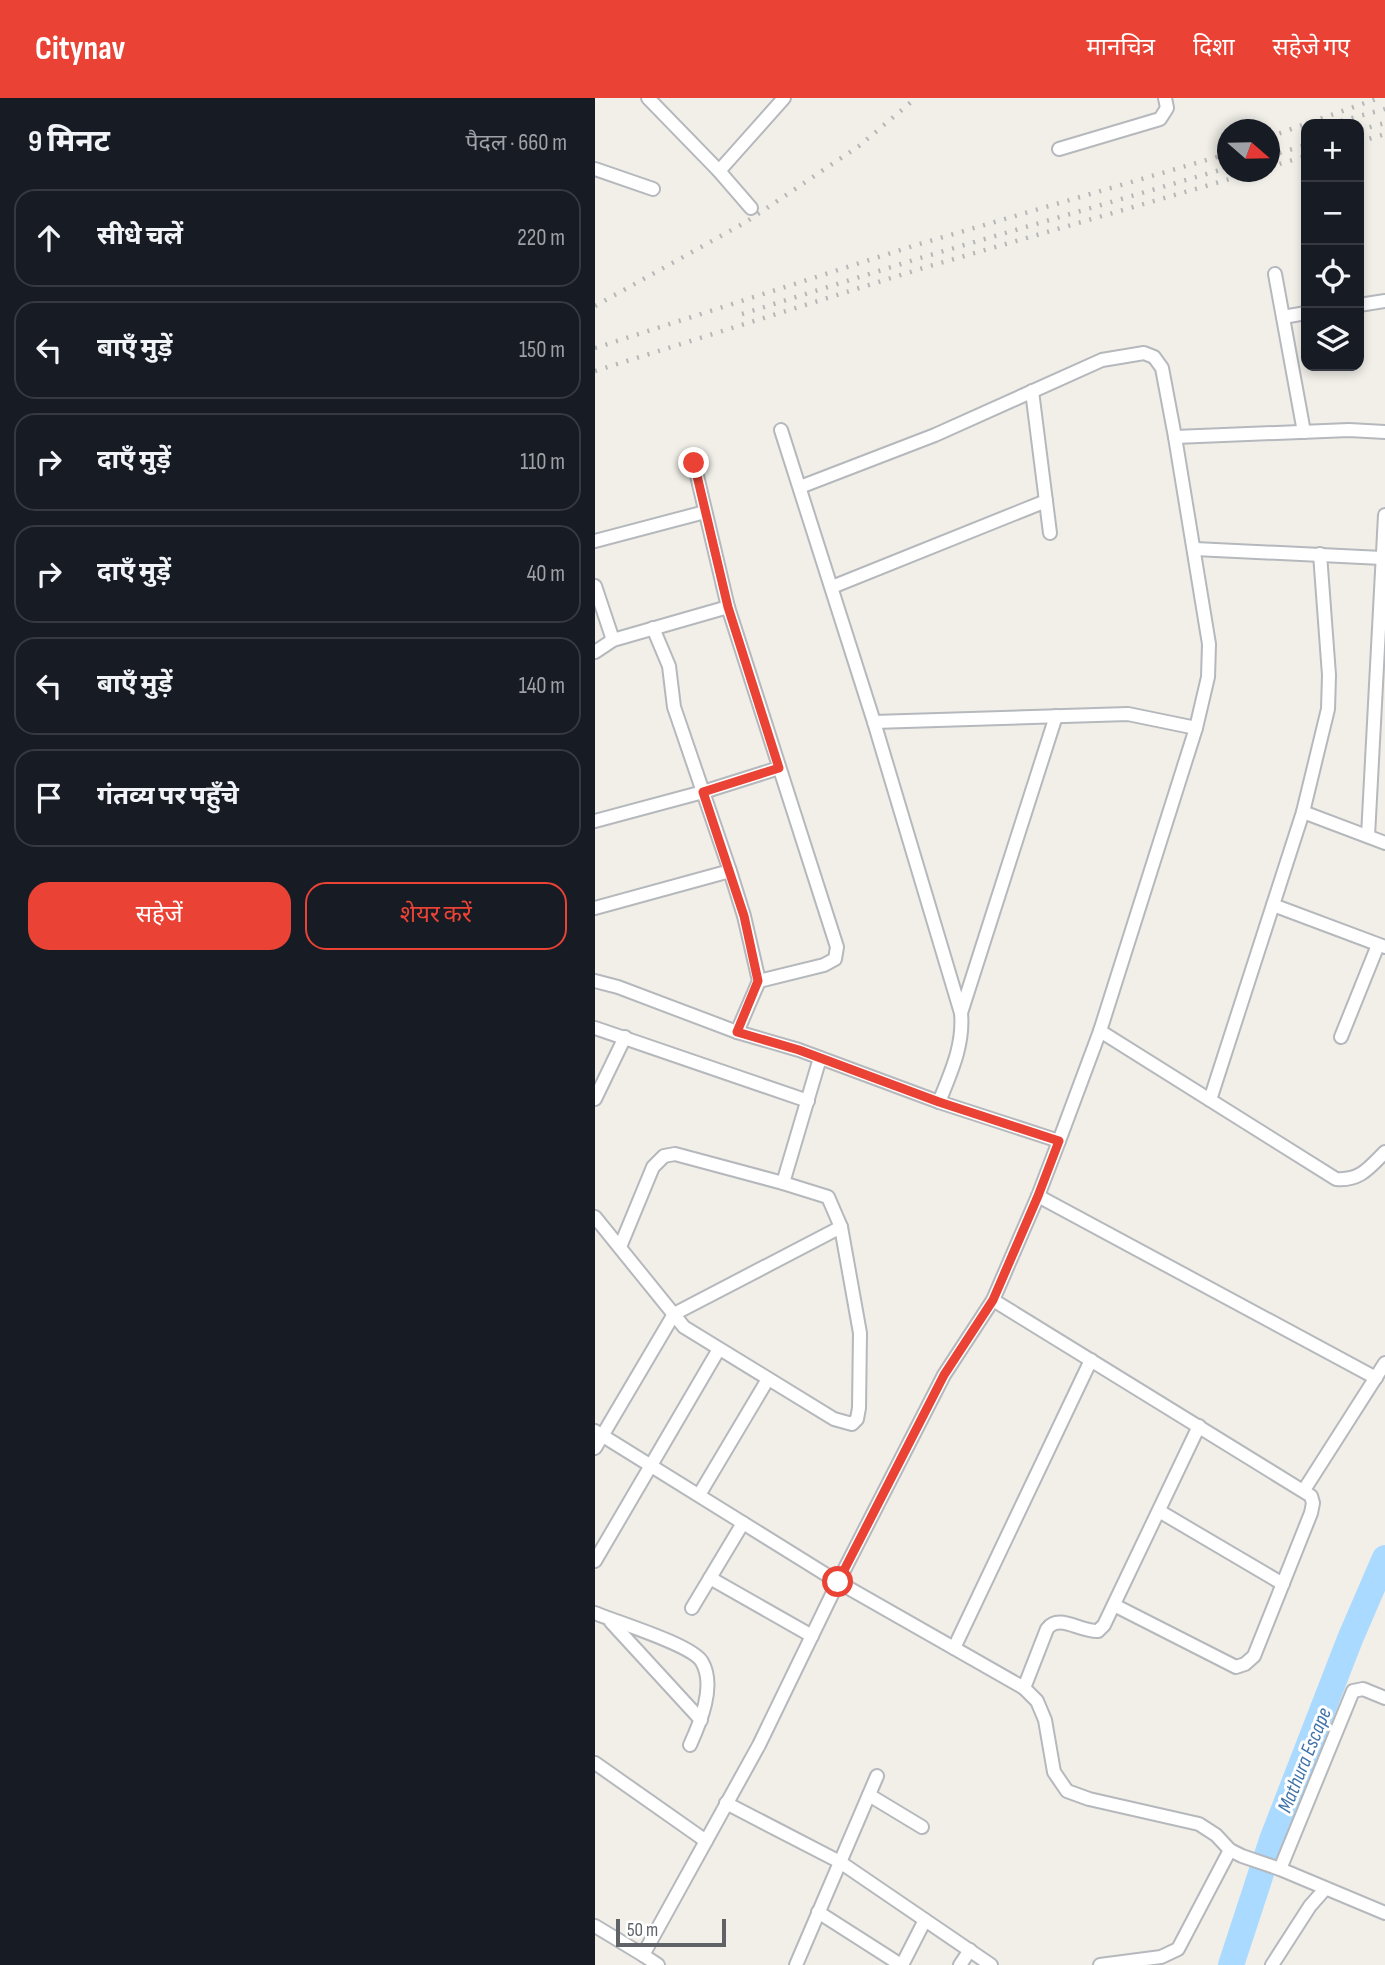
<!DOCTYPE html>
<html lang="hi">
<head>
<meta charset="utf-8">
<style>
	:root { --surface:#171b24; --page:#20242c; --text:#f1f3f6; --muted:#9ea1a6; --line:#363941; --accent:#ea4335 }
	body { margin:0; font-family:"Sofia Sans Condensed","Noto Sans Devanagari",sans-serif; background:var(--page); color:var(--text) }
	.controls { position:absolute; right:21px; top:21px; display:grid; overflow:hidden; border-radius:14px; box-shadow:0 4px 10px #0003 }
	.controls button { width:63px; height:63px; display:grid; place-items:center; padding:0; border:0; border-bottom:2px solid var(--line); background:var(--surface); color:var(--text); font:35px sans-serif }
	.compass { position:absolute; left:622px; top:21px; width:63px; height:63px; border-radius:50%; background:var(--surface); box-shadow:0 4px 10px #0003; rotate:110deg }
	.scale { position:absolute; left:21px; bottom:18px; width:110px; box-sizing:border-box; padding-left:7px; border:4px solid #5f6368; border-top:0; font-size:19px; line-height:24px; white-space:nowrap; color:#5f6368; -webkit-text-stroke:5px #fff; paint-order:stroke }
	.stop { position:absolute; width:21px; height:21px; margin:-16px; border:5px solid #ea4335; border-radius:50%; background:#fff }
	.stop.end { background:#ea4335; border-color:#fff; box-shadow:0 2px 7px #0008 }
	.list { margin:0; padding:0; list-style:none }
	h2 { display:flex; justify-content:space-between; align-items:center; height:91px; margin:0; padding:0 28px; font-size:30px }
	h2 small { font-size:23px; font-weight:400; color:var(--muted) }
	.list li { display:grid; grid-template-columns:46px 1fr auto; gap:21px; align-items:center; box-sizing:border-box; height:98px; margin:0 14px 14px; padding:0 14px; border:2px solid var(--line); border-radius:21px }
	.list b { display:block; font-size:26px; white-space:nowrap }
	.list em { font-size:23px; font-style:normal; color:var(--muted) }
	.actions { display:flex; gap:14px; padding:21px 28px }
	.actions a { flex:1; padding:16px 0; border:2px solid var(--accent); border-radius:21px; text-align:center; font-size:24px; color:var(--accent) }
	.actions .main { background:var(--accent); color:#fff }
	.icon { flex:none; width:38px; height:38px; fill:none; stroke:currentColor; stroke-width:2; stroke-linecap:round; stroke-linejoin:round }
	.map { position:relative; flex:none; width:790px; height:1867px; overflow:hidden }
	header { display:flex; align-items:center; gap:42px; box-sizing:border-box; height:98px; padding:0 35px; background:var(--accent); color:#fff }
	header strong { font-size:33px }
	nav { display:flex; gap:38px; margin-inline-start:auto; font-size:24px }
	main { display:flex }
	aside { flex:1; background:var(--surface) }
	.map>svg:first-child { display:block }
</style>
</head>
<body>
<header>
<strong>Citynav</strong>
<nav><a>मानचित्र</a><a>दिशा</a><a>सहेजे गए</a></nav>
</header>
<main>
<aside>
<h2>9 मिनट<small>पैदल · 660 m</small></h2>
<ul class="list">
<li><svg class="icon" aria-label="ahead" viewBox="0 0 24 24"><path d="M12 20V5M6 11l6-6 6 6"/></svg><div><b>सीधे चलें</b></div><em>220 m</em></li>
<li><svg class="icon" aria-label="left" viewBox="0 0 24 24"><path d="M17 20v-9H6M10 6l-5 5 5 5"/></svg><div><b>बाएँ मुड़ें</b></div><em>150 m</em></li>
<li><svg class="icon" aria-label="right" viewBox="0 0 24 24"><path d="M7 20v-9h11M14 6l5 5-5 5"/></svg><div><b>दाएँ मुड़ें</b></div><em>110 m</em></li>
<li><svg class="icon" aria-label="right" viewBox="0 0 24 24"><path d="M7 20v-9h11M14 6l5 5-5 5"/></svg><div><b>दाएँ मुड़ें</b></div><em>40 m</em></li>
<li><svg class="icon" aria-label="left" viewBox="0 0 24 24"><path d="M17 20v-9H6M10 6l-5 5 5 5"/></svg><div><b>बाएँ मुड़ें</b></div><em>140 m</em></li>
<li><svg class="icon" aria-label="arrive" viewBox="0 0 24 24"><path d="M6 21V4h12l-3 4 3 4H6"/></svg><div><b>गंतव्य पर पहुँचे</b></div></li>
</ul>
<div class="actions"><a class="main">सहेजें</a><a>शेयर करें</a></div>
</aside>
<div class="map">
<svg width="790" height="1867" viewBox="0 0 790 1867">
	<rect width="100%" height="100%" fill="#f1efe8"/>
	<g fill="none" stroke-linecap="round" stroke-linejoin="round">
		<polyline stroke="#aadaff" stroke-width="26" points="636,1867 677,1742 755,1541 790,1460"/>
		<defs>
			<g id="street">
				<polyline points="53,0 124,73 156,110"/>
				<polyline points="464,51 565,21 572,10 570,0"/>
				<polyline points="0,71 58,91"/>
				<polyline points="124,73 189,0"/>
				<polyline points="680,176 709,334"/>
				<polyline points="764,207 790,203"/>
				<polyline points="688,219 711,215"/>
				<polyline points="437,293 455,435"/>
				<path d="M186,332L279,624L366,915C369,947 356,974 344,1004"/>
				<polyline points="99,365 133,509 242,849 240,861 229,867 164,883"/>
				<polyline points="205,389 340,337 507,262 549,255 559,259 567,270 580,339"/>
				<polyline points="0,443 110,414"/>
				<polyline points="600,451 787,460"/>
				<polyline points="0,488 18,542"/>
				<polyline points="237,489 451,403"/>
				<polyline points="58,530 74,568 79,609 135,773 149,818 164,883 142,934"/>
				<polyline points="0,554 18,542 133,509"/>
				<polyline points="279,624 533,616 601,630"/>
				<polyline points="708,714 790,745"/>
				<polyline points="0,723 108,694 184,670"/>
				<polyline points="773,738 790,417"/>
				<polyline points="678,807 790,849"/>
				<polyline points="0,810 135,773"/>
				<polyline points="0,883 23,889 142,934 204,952 344,1004 464,1043 505,933 601,630 613,579 614,546 580,339 754,332 790,334"/>
				<polyline points="366,915 461,618"/>
				<polyline points="0,930 213,1003"/>
				<path d="M505,933L741,1081C765,1083 774,1070 790,1054"/>
				<polyline points="746,939 783,847"/>
				<polyline points="0,1001 30,939"/>
				<polyline points="615,1002 708,714 733,611 734,577 725,456"/>
				<polyline points="443,1098 781,1280"/>
				<polyline points="0,1119 89,1229 239,1321 257,1326 262,1321 264,1310 265,1235 246,1129"/>
				<polyline points="25,1149 58,1069 69,1058 80,1056 188,1085"/>
				<polyline points="398,1202 716,1398 718,1405 716,1415 659,1558 650,1566 641,1569 519,1507"/>
				<polyline points="0,1333 243,1484 429,1590 442,1603 450,1622 459,1674 472,1693 494,1701 604,1726 621,1737 635,1752 647,1758 685,1771 790,1815"/>
				<polyline points="0,1350 79,1216 246,1129 233,1099 188,1085 225,960"/>
				<polyline points="709,1392 790,1265"/>
				<polyline points="104,1397 173,1281"/>
				<polyline points="564,1413 688,1486"/>
				<polyline points="0,1463 124,1251"/>
				<polyline points="115,1480 217,1538"/>
				<polyline points="97,1510 148,1425"/>
				<path d="M0,1515C21,1524 98,1547 107,1564C121,1588 105,1625 95,1647"/>
				<polyline points="16,1524 106,1622"/>
				<polyline points="359,1550 496,1262"/>
				<path d="M429,1590L452,1531C464,1515 485,1534 503,1533L509,1527L604,1328"/>
				<polyline points="0,1665 111,1743"/>
				<polyline points="274,1697 327,1729"/>
				<polyline points="131,1705 245,1764 396,1867"/>
				<polyline points="685,1771 758,1593 768,1591 790,1600"/>
				<polyline points="223,1814 306,1867"/>
				<polyline points="0,1828 48,1857 164,1647 243,1484 349,1277 398,1202 443,1098 464,1043"/>
				<polyline points="48,1857 63,1867"/>
				<polyline points="201,1867 282,1678"/>
				<polyline points="307,1867 330,1822"/>
				<polyline points="365,1867 375,1852"/>
				<polyline points="505,1867 566,1859 583,1851 635,1752"/>
				<polyline points="677,1867 715,1808 730,1791"/>
			</g>
		</defs>
		<use href="#street" stroke="#b5b8bc" stroke-width="16"/>
		<use href="#street" stroke="#fff" stroke-width="12"/>
		<g stroke="#b6b7b8" stroke-width="4.5" stroke-dasharray="2 9" stroke-linecap="butt">
			<polyline points="746,23 790,11"/>
			<polyline points="764,32 790,25"/>
			<polyline points="674,39 784,0"/>
			<polyline points="764,44 790,36"/>
			<polyline points="674,58 711,47"/>
			<polyline points="674,69 711,58"/>
			<polyline points="0,208 151,124 264,48 321,0"/>
			<polyline points="147,216 325,160 632,70"/>
			<polyline points="0,250 321,147 632,56"/>
			<polyline points="0,273 328,170 659,74"/>
		</g>
	</g>
	<g fill="none" stroke-linecap="round" stroke-linejoin="round">
		<polyline stroke="#ea4335" stroke-width="9" points="99,365 133,509 184,670 108,694 149,818 163,883 142,934 204,952 344,1004 464,1043 443,1098 398,1202 349,1277 243,1484"/>
	</g>
	<g text-anchor="middle" stroke-width="6" stroke-linejoin="round" paint-order="stroke">
		<g font-size="21" font-style="italic" fill="#4174aa" stroke="#fff">
			<text transform="translate(709 1662) rotate(-68)" y="7">Mathura Escape</text>
		</g>
	</g>
</svg>
<div class="controls">
<button>+</button>
<button>−</button>
<button><svg class="icon" aria-label="locate" viewBox="0 0 24 24"><circle cx="12" cy="12" r="6"/><path d="M12 2v4M12 18v4M2 12h4M18 12h4"/></svg></button>
<button><svg class="icon" aria-label="layers" viewBox="0 0 24 24"><path d="M12 4l9 5-9 5-9-5zM3 14l9 5 9-5"/></svg></button>
</div>
<svg class="compass" viewBox="-18 -18 36 36"><path d="M0-13l5 13h-10z" fill="#e53935"/><path d="M0 13l5-13h-10z" fill="#9ea1a6"/></svg>
<div class="scale">50 m</div>
<div class="stop" style="left:243px;top:1484px"></div>
<div class="stop end" style="left:99px;top:365px"></div>
</div>
</main>
</body>
</html>
